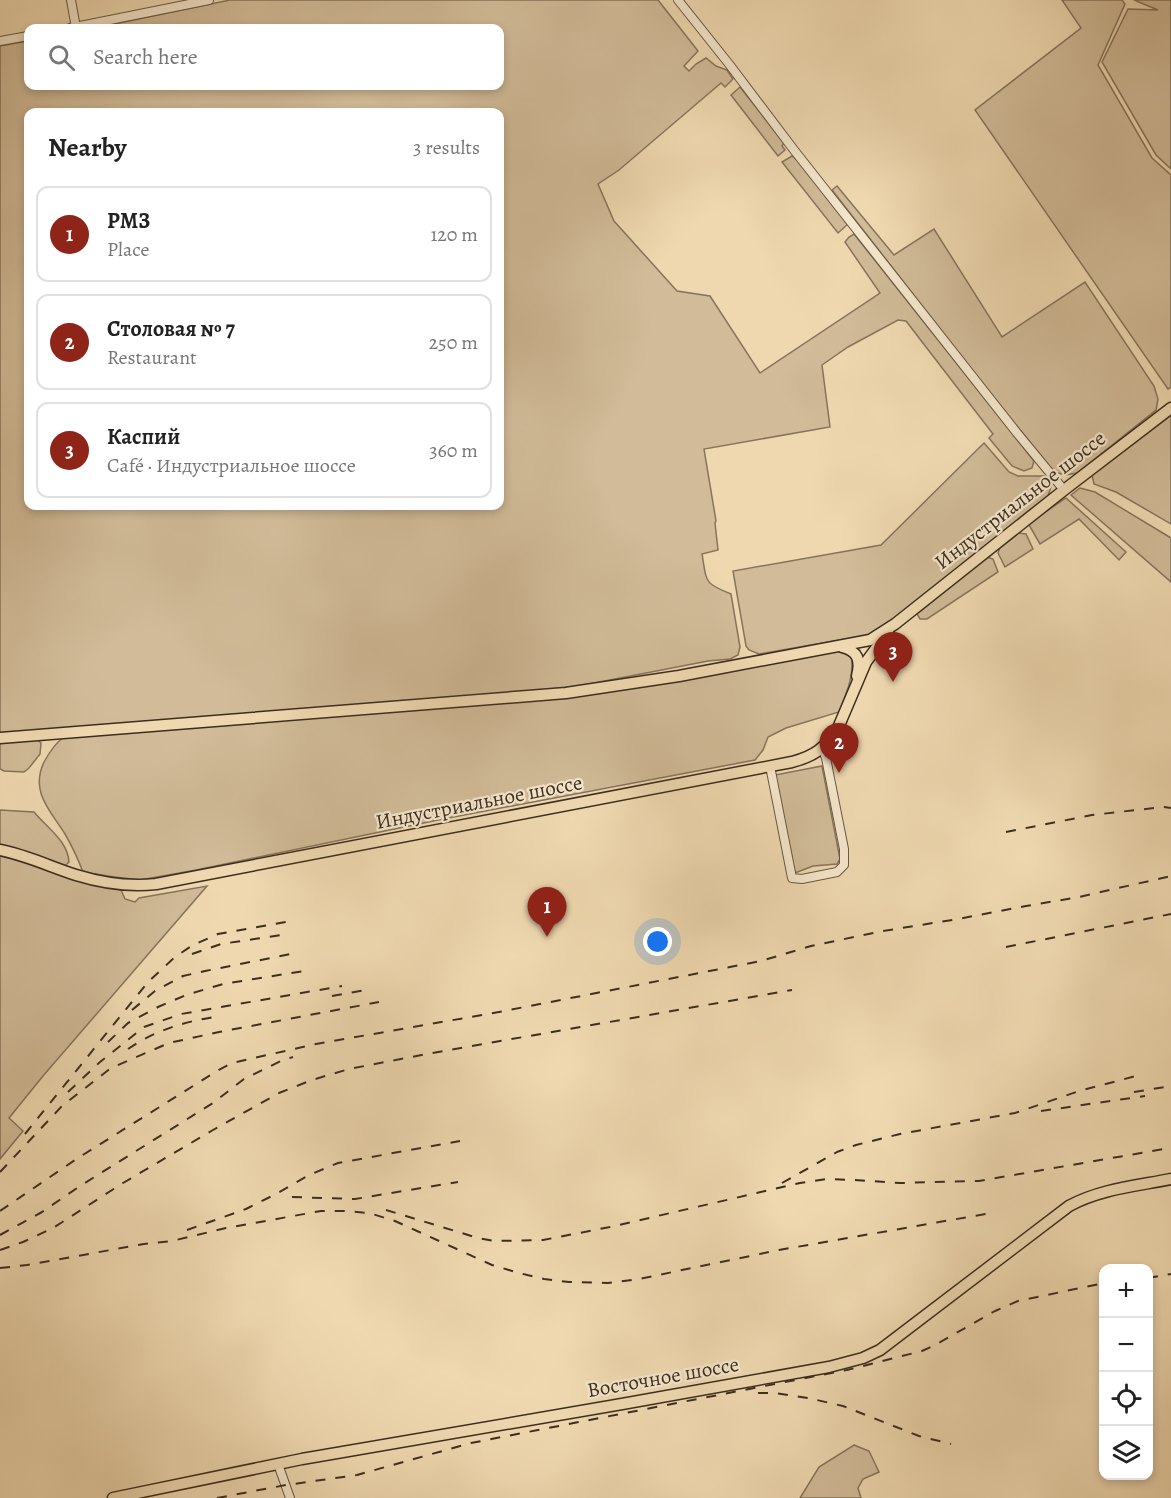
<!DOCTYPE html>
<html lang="en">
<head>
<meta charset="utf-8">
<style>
	:root { --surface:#fff; --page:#f6f6f6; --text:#222; --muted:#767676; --line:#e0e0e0; --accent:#8f2418 }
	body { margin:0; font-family:Alegreya,serif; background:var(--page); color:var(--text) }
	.controls { position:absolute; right:18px; bottom:18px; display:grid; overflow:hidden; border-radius:12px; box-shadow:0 3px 9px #0003 }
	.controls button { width:54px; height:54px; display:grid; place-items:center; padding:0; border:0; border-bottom:2px solid var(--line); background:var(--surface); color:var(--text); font:30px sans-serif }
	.you { position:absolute; left:658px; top:942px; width:21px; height:21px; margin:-15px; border:4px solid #fff; border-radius:50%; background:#1a73e8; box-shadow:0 0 0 9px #1a73e833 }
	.badge { display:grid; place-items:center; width:39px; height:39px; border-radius:50%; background:var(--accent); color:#fff; font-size:20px; font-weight:700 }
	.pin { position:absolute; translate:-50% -50px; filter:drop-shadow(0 2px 3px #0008) }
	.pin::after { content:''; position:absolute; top:32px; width:21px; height:18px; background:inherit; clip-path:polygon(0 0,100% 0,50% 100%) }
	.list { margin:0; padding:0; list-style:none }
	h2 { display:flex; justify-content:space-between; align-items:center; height:78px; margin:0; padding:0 24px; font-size:26px }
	h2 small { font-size:20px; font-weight:400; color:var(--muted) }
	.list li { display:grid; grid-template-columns:39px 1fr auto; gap:18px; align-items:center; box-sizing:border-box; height:96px; margin:0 12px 12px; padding:0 12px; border:2px solid var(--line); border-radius:12px }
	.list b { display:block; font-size:22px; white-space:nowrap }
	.list p { margin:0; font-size:20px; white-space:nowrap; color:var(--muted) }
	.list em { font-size:20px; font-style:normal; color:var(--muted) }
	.icon { flex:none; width:33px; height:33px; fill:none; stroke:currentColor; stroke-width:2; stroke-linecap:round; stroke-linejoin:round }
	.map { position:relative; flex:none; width:1171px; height:1498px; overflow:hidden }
	.search { position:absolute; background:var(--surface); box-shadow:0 3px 9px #0003; left:24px; top:24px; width:480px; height:66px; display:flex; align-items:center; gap:15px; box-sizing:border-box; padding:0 21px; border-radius:12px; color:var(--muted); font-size:22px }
	.panel { position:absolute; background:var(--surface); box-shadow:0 3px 9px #0003; left:24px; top:108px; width:480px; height:402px; border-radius:12px }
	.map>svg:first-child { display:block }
</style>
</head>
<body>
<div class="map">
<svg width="1171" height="1498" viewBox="0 0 1171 1498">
	<rect width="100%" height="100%" fill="#efd8b0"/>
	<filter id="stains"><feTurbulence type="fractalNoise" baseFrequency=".00333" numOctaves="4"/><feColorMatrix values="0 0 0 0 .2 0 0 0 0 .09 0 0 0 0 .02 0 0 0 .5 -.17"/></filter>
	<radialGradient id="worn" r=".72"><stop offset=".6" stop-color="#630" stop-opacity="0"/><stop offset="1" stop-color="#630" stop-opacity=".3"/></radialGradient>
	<g fill="#d1bb98" stroke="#86745c" stroke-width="1.5" fill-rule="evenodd">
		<path d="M230,0H658L698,51L684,66L689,71L696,64L706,58L716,66L727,70L733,79L725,87L721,83L619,170L598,184L614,221L677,291L710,296L760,373L880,293L845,242L849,237L854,234L1034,461L1032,468L1024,471L1012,466L989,438L993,434L906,321L898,320L848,347L822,365L830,427L704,449L716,521L715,523L718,550L702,554C707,582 703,583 731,594L740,647L738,655L730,659L708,661L584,685L553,689L0,733V46L28,41V86H500V28H95ZM28,112H500V506H28Z"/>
		<polygon points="1062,0 1122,0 1125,4 1098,65 1152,158 1171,175 1171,387 1168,389 975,110 1081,28"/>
		<polygon points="1134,0 1171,0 1171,169 1156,155 1102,62 1128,9 1158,10"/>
		<polygon points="740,87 784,143 782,146 785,150 778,156 731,95"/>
		<polygon points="792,156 797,160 848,224 838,233 782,162"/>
		<polygon points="837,186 894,255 934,229 1002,337 1085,282 1154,386 1158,399 1156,410 1077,473 1066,475 1054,472 976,375 832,190"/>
		<polygon points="1171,414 1171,524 1116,492 1094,484 1092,475 1110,459"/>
		<polygon points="984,443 1009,472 1018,476 1046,476 1050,480 1051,487 1048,496 882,629 869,635 759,654 749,650 746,646 733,571 881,545"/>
		<polygon points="1080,488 1095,492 1171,538 1171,582 1071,495"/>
		<polygon points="1066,498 1126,552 1119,560 1079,519 1040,544 1029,525 1032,521"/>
		<polygon points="1018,533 1026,534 1033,549 1005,567 998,553 1000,547"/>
		<polygon points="987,557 993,559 998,572 927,619 920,619 917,614"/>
		<path d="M835,649L851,655C855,675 846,694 839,712L786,728L768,737L763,750L755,760L443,819L196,870L140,880L114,877L83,872C78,859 72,846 65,834C50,810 30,792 44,762C49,753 55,743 64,737L562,697Z"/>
		<polygon points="36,738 41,743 40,754 29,768 24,772 4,771 0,769 0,741"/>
		<polygon points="822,766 840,859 837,864 813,866 795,873 775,775"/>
		<path d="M0,810L34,812C47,828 68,841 69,862L65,866L0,847Z"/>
		<polygon points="0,855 121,890 125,899 135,902 139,898 207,886 43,1076 9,1118 23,1131 0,1159"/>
		<polygon points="854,1445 869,1451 879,1472 863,1479 858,1488 861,1498 800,1498 819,1467"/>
	</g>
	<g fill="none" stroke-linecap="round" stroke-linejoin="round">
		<defs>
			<g id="minor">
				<polyline points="71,0 76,28"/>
				<polyline points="678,0 729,64 794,150 1017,433 1064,490"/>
				<polyline points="70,28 209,0"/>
				<polyline points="0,41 28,36"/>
				<polyline points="770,766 792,878 802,879 837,872 844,865 844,849 826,758 822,748"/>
				<polyline points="278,1464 290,1498"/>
			</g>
			<g id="major">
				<path d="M842,647C858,651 861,660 857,676"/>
				<polyline points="0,738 566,693 679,676 870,640 895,624 1064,490 1171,408"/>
				<path d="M0,850C26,855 51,867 76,875C102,883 129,887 156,884L792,762C815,756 825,748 838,728L866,662L888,632"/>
				<path d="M113,1498L302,1459L622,1404L829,1367L863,1358L880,1350L1069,1206C1100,1189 1136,1186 1171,1179"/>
			</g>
		</defs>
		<use href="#minor" stroke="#695844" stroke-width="10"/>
		<use href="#major" stroke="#3c2d20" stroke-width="13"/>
		<use href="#minor" stroke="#f5e6cc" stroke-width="8"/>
		<use href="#major" stroke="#efd8b0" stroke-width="10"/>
		<g stroke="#3c2d20" stroke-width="2" stroke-dasharray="10 10" stroke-linecap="butt">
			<polyline points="1006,832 1092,815 1163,807 1171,808"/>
			<polyline points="1006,947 1171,914"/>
			<polyline points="192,954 221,944 288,934"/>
			<polyline points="332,996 371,989"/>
			<polyline points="132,1010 155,991 183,976 205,971 296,953"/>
			<polyline points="108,1042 128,1023 158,1007 186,995 223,984 304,971"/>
			<path d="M128,1049C154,1031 183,1022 214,1017"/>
			<polyline points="68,1092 100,1062 144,1027 181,1014 342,986"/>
			<polyline points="1134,1092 1171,1086"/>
			<polyline points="1041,1111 1145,1096"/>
			<polyline points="25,1134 148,982 175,957 193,945 218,934 292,921"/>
			<polyline points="0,1172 62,1106 111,1068 169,1043 219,1032 379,1002"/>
			<polyline points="782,1183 837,1152 856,1145 900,1134 1015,1113 1079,1091 1136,1076"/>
			<polyline points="292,1197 355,1199 458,1182"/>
			<polyline points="386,1210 478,1238 495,1241 543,1240 610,1227 800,1183 827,1179 855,1180 900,1183 979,1181 1164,1149"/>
			<polyline points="0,1211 78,1158 217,1071 232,1063 316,1044 499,1012 761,961 811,946 883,931 958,919 1026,906 1079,897 1171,876"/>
			<polyline points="187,1230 246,1209 276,1194 309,1175 338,1163 460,1141"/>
			<polyline points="0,1235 42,1212 80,1186 213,1103 244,1079 281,1061 293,1057"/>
			<polyline points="0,1250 23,1242 53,1228 123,1183 213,1130 279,1093 312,1080 349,1069 432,1053 792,990"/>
			<polyline points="0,1268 27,1265 144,1244 172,1241 226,1228 321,1211 344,1211 369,1213 395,1221 492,1265 519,1273 544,1279 569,1282 608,1283 639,1279 779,1250 991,1213"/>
			<polyline points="1148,1278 1171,1274"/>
			<polyline points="758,1393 774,1393 808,1398 843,1406 919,1436 951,1444"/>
			<polyline points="217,1498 286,1485 357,1475 471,1443 847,1370 922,1351 935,1345 995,1311 1018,1301 1104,1283"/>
		</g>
	</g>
	<g text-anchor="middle" stroke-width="4.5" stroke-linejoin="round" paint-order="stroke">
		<g font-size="21" fill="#3c2d20" stroke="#f5e6cc">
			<text transform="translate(1020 500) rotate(-38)" y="7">Индустриальное шоссе</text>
			<text transform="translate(479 802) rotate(-11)" y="7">Индустриальное шоссе</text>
			<text transform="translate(663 1377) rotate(-10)" y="7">Восточное шоссе</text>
		</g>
	</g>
	<rect width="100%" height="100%" filter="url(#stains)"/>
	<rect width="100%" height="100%" fill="url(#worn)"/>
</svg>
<div class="controls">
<button>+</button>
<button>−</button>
<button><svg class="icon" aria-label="locate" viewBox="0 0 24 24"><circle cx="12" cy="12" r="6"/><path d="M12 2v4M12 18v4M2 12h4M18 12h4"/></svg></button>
<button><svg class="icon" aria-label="layers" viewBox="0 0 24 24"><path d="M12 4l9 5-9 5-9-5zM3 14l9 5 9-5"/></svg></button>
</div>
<div class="you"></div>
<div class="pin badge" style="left:547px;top:937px">1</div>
<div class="pin badge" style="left:839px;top:773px">2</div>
<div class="pin badge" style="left:893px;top:682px">3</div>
<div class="search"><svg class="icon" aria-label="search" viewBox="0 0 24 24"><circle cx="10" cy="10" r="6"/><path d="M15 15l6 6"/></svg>Search here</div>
<section class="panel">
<h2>Nearby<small>3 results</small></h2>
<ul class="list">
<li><span class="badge">1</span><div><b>РМЗ</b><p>Place</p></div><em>120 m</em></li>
<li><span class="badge">2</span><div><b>Столовая № 7</b><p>Restaurant</p></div><em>250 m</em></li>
<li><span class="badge">3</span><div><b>Каспий</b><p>Café · Индустриальное шоссе</p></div><em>360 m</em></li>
</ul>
</section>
</div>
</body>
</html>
